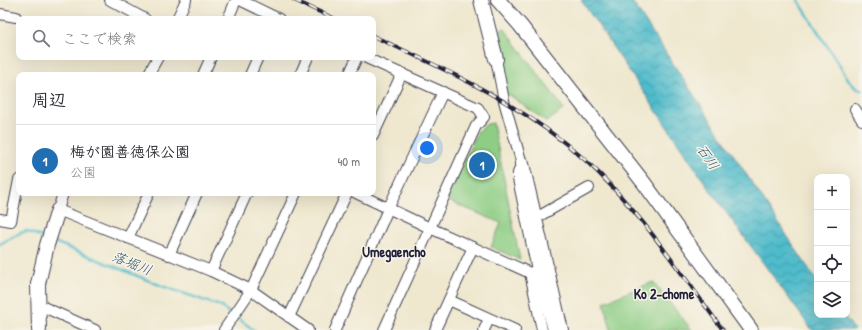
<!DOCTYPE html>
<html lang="ja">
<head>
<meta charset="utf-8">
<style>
	:root { --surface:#fff; --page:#f7f7f7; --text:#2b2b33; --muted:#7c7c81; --line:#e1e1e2; --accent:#1f6fb2 }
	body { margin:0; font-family:"Patrick Hand","Klee One",sans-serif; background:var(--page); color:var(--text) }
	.controls { position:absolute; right:12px; bottom:12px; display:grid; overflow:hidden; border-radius:8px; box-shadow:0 4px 16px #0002 }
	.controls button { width:36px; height:36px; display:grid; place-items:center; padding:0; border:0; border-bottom:1px solid var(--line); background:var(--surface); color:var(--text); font:20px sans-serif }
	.you { position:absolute; left:427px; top:148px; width:14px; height:14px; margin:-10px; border:3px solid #fff; border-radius:50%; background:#1a73e8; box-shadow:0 0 0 6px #1a73e833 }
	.badge { display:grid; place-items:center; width:26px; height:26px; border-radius:50%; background:var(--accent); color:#fff; font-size:13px; font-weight:700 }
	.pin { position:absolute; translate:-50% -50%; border:2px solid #fff; box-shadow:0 1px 4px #0006 }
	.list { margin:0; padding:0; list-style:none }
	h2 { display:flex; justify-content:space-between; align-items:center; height:52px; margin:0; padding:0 16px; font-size:17px }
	h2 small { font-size:13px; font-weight:400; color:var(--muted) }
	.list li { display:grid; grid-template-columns:26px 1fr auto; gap:12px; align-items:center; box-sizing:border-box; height:72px; padding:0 16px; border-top:1px solid var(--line) }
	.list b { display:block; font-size:15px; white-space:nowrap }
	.list p { margin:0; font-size:13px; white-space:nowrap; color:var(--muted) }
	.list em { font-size:13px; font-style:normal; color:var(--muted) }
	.icon { flex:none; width:22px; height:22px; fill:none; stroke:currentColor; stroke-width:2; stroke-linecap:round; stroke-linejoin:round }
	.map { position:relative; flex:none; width:862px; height:330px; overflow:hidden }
	.search { position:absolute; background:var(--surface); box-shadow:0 4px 16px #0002; left:16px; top:16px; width:360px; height:44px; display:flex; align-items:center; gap:10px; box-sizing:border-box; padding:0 14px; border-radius:8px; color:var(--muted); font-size:15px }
	.panel { position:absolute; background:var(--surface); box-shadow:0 4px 16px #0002; left:16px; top:72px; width:360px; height:124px; border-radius:8px }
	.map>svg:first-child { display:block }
</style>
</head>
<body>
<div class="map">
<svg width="862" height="330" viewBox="0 0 862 330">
	<defs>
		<pattern id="water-waves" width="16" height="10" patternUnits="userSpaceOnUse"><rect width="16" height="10" fill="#4fbbcb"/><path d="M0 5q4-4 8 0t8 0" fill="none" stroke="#4198a6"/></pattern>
	</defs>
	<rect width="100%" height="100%" fill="#f7f3e8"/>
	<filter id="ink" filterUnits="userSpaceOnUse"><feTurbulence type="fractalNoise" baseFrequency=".025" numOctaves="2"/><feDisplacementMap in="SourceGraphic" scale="8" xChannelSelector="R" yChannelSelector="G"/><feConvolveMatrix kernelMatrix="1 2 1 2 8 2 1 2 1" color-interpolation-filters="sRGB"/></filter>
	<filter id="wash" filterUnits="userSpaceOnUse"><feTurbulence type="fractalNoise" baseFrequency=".012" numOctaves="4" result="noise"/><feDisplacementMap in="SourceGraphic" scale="16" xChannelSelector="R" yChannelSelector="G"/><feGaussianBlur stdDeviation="0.9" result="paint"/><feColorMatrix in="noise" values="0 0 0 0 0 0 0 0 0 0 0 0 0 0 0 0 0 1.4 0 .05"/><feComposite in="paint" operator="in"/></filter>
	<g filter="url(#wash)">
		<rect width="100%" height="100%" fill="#efe8cf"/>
		<g fill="#8dcd84" stroke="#587860">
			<polygon points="504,28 564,109 547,122 505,92 498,32"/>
			<polygon points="493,123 520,260 491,247 501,223 446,200 478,131 487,124"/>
			<polygon points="653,282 692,330 611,330 604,302"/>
		</g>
		<polygon fill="url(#water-waves)" stroke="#386e83" points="581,0 631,0 817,281 817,315 843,315 855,330 812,330 712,193"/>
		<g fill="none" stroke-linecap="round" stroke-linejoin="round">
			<g stroke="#4fbbcb" stroke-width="2.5">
				<polyline points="798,0 850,82 856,88 862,90"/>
				<polyline points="52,241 162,286 220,306 232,315"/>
				<polyline points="0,244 20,233 27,231 44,238"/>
				<polyline points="236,317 254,330"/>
			</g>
		</g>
	</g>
	<g filter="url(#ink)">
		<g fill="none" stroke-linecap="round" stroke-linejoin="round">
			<defs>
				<g id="street">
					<polyline points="110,0 145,19"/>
					<polyline points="240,0 279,19"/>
					<polyline points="0,14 16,17"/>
					<polyline points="177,19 186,0"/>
					<polyline points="228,19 236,0"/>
					<polyline points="364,57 478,108 484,117 476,126 384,330"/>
					<polyline points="496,59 504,101 522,164 518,173 518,179 537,270 553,330"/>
					<polyline points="148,75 158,57"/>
					<polyline points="203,75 211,57"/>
					<polyline points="250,75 258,57"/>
					<polyline points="300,75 308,57"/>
					<polyline points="349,75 357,57"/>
					<polyline points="855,109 862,120"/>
					<polyline points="373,136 402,73"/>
					<polyline points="63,193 58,210 211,271 251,290 308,330"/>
					<polyline points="356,193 430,228 530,273"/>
					<polyline points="0,219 11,221 19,180"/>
					<polyline points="534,219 589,188"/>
					<polyline points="128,238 149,193"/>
					<polyline points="169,255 197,193"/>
					<polyline points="211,271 247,193"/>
					<polyline points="535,271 530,273 542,330"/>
					<polyline points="449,300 515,330"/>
					<polyline points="39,305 95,330"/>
					<polyline points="289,317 347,193"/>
					<polyline points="224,330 251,290 296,193"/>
					<polyline points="335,330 388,209 443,92"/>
					<polyline points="435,330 473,247"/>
					<polyline points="484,330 489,319"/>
				</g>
				<g id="secondary">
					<polyline points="481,0 496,59"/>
					<polyline points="498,0 520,25 644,183 751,330"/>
					<polyline points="522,164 561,330"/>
					<polyline points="39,330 38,284 47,245 58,210"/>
				</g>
			</defs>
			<use href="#street" stroke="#414051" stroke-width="12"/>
			<use href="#secondary" stroke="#414051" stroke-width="16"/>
			<use href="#street" stroke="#fff" stroke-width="10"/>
			<use href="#secondary" stroke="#fff" stroke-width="14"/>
			<defs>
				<g id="rail">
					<polyline points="294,0 335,19"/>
					<path d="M373,36C448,71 521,103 584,159C639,209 679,271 723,330"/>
				</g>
			</defs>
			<use href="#rail" stroke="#22223b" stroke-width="4"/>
			<use href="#rail" stroke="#f7f3e8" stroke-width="2.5" stroke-dasharray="8" stroke-linecap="butt"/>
		</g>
	</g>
	<g text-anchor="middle" stroke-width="3" stroke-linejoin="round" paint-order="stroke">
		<g font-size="14" font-style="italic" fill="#32586d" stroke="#f7f3e8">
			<text transform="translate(708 157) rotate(56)" y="5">石川</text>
			<text transform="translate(132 263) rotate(22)" y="5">落堀川</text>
		</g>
		<g font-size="14" font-weight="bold" fill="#22223b" stroke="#f7f3e8">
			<text x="394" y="257">Umegaencho</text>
			<text x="664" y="299">Ko 2-chome</text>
		</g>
	</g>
</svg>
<div class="controls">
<button>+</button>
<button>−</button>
<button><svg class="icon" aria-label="locate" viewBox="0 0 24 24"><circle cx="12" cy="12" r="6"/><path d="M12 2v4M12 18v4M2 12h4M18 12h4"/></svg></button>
<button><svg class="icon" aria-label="layers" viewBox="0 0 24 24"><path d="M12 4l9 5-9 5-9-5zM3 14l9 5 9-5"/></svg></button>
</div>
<div class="you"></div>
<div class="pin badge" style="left:482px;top:165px">1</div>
<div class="search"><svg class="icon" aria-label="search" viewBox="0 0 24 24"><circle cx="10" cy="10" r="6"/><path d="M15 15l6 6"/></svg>ここで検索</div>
<section class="panel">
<h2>周辺<small></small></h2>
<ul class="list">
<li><span class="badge">1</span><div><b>梅が園善徳保公園</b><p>公園</p></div><em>40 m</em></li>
</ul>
</section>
</div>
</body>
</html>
